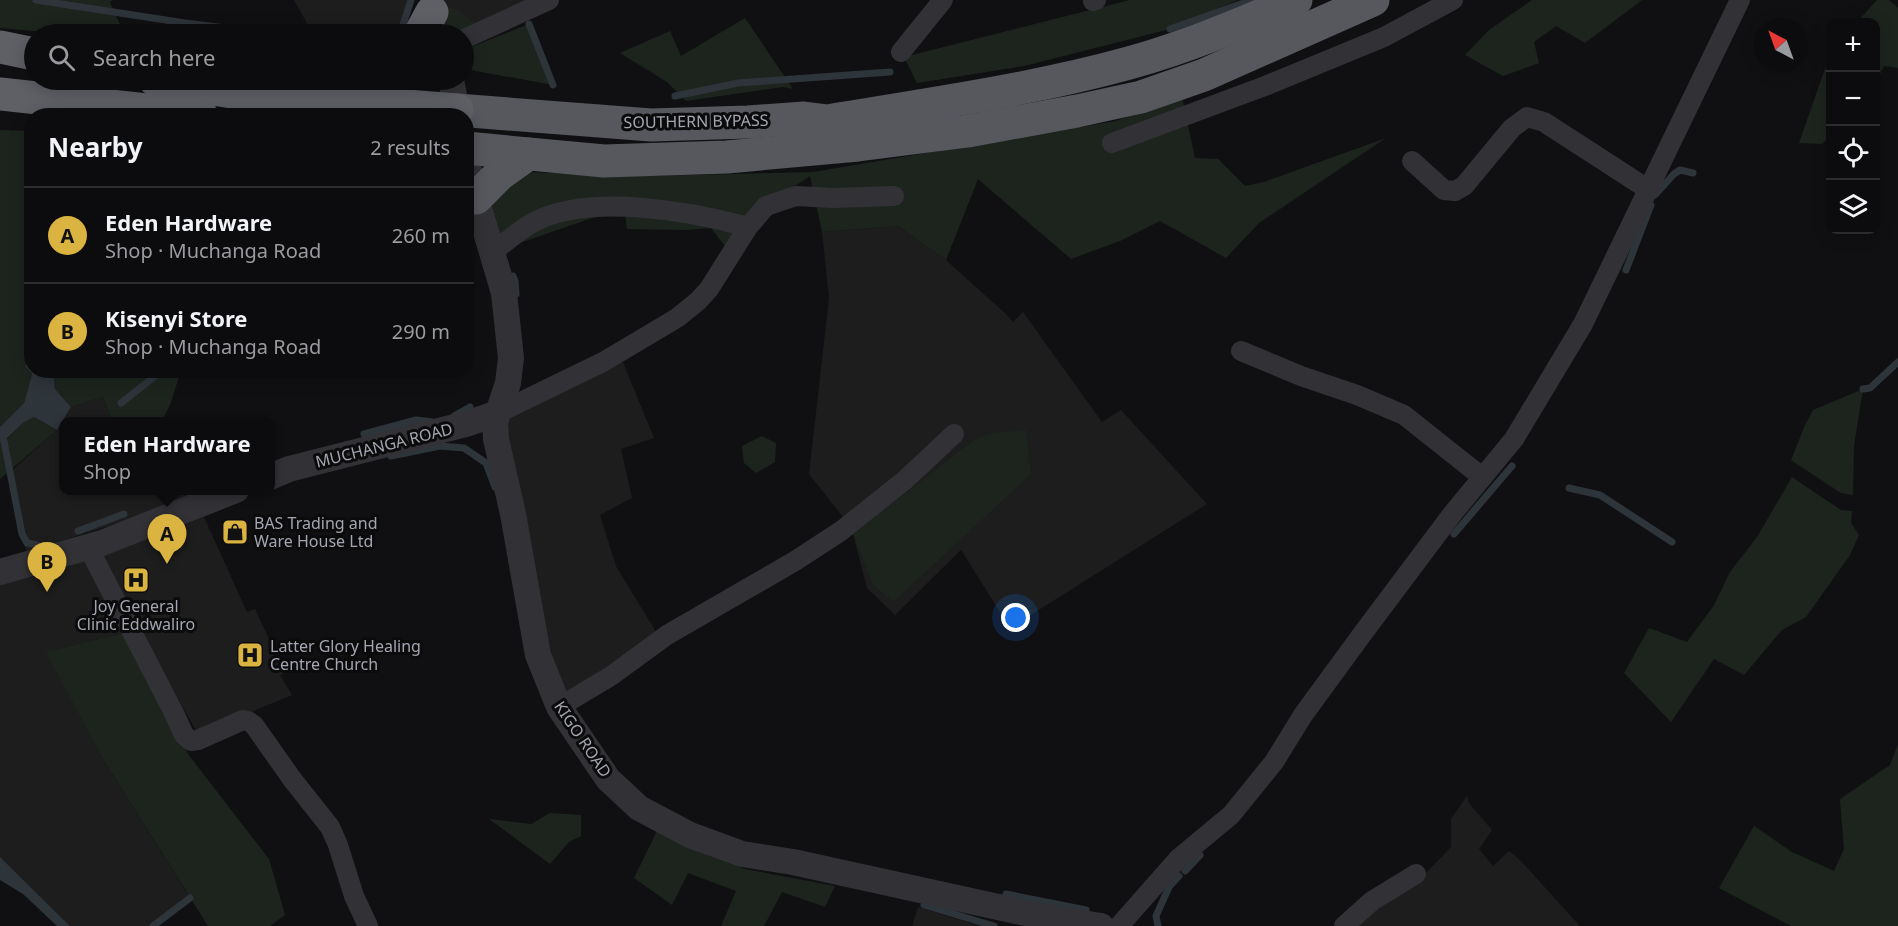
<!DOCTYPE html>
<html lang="en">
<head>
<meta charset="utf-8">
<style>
	:root { --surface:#0c0c0e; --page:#151517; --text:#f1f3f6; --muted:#9a9b9e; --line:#2c2c2e; --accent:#dab340 }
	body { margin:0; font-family:"Noto Sans",sans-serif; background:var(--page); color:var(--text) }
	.controls { position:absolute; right:18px; top:18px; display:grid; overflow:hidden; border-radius:12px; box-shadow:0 3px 15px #0003 }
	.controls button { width:54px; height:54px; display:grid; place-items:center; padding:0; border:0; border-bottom:2px solid var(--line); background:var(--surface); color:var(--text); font:30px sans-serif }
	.compass { position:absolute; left:1754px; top:18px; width:54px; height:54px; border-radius:50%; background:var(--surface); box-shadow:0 3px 15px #0003; rotate:319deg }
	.you { position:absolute; left:1016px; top:618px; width:21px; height:21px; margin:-15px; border:4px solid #fff; border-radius:50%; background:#1a73e8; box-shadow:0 0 0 9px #1a73e833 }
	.badge { display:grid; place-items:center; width:39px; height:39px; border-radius:50%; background:var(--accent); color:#111; font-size:20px; font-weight:700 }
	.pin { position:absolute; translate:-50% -50px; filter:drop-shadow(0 2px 3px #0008) }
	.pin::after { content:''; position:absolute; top:32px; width:21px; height:18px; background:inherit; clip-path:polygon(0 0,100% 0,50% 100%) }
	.popup { position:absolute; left:59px; top:417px; width:216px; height:78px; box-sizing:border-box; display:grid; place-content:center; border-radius:12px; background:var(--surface); filter:drop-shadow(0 2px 4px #0005); font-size:20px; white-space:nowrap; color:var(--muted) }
	.popup b { font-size:22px; color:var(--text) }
	.popup::after { content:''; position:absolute; left:50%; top:100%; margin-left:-12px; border:12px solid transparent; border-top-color:var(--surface) }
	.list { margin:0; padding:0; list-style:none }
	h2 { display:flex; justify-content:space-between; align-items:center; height:78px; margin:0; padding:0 24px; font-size:26px }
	h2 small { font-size:20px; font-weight:400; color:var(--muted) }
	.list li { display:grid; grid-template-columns:39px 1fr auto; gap:18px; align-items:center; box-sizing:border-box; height:96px; padding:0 24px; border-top:2px solid var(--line) }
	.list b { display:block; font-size:22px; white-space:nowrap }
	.list p { margin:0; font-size:20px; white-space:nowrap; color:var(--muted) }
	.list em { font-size:20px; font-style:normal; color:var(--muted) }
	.icon { flex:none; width:33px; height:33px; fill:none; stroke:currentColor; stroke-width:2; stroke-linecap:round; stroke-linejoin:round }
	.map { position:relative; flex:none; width:1898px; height:926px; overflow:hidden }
	.search { position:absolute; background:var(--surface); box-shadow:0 3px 15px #0003; left:24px; top:24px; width:450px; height:66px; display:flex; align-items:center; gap:15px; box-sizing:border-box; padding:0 21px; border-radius:33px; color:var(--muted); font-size:22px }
	.panel { position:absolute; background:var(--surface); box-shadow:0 3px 15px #0003; left:24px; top:108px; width:450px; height:270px; border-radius:24px }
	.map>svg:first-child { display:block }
</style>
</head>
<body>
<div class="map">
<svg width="1898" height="926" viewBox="0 0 1898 926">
	<rect width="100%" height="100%" fill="#101012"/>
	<g fill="#1d1d1e">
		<polygon points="294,0 411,0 402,28 397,34 313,34"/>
		<polygon points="434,0 543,0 464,35 447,34"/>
		<polygon points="898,226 946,260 1007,315 1013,322 1023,312 1102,422 1121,410 1207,504 1010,628 961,550 895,615 867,588 853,534 843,517 809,474 829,298 822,232"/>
		<polygon points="622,360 654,438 621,449 632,498 600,515 616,566 658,635 613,671 566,691 551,657 502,431 515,408"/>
		<polygon points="103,397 112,421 63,422 63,490 209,491 153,512 26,552 9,473 57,430 71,407"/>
		<polygon points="204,517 247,612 255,609 285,673 280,675 292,695 198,734 98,557"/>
		<polygon points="88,560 127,632 51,651 103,759 190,898 156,926 70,926 0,857 0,585"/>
		<polygon points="1467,796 1469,803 1492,830 1479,849 1493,866 1509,851 1520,860 1580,926 1353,926 1420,879 1451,847 1451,819"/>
		<polygon points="918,907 979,926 912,926"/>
	</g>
	<g fill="#1d241e">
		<polygon points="0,0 113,0 110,2 120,25 195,34 66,34 0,28"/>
		<polygon points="1130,0 1238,0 1170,29 1127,40 1024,66 917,83 904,57"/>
		<polygon points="1532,0 1642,0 1585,43 1556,26 1534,42 1539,63 1503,76 1465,55 1489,30"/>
		<polygon points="1877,0 1889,0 1898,8 1898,68 1884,66 1876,82 1876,22 1857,22"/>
		<polygon points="438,2 457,10 479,27 462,34 450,34 443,22"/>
		<polygon points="745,18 793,89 783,87 686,101 667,82 620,53 670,31 681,56"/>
		<polygon points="529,24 553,85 465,69 464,50"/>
		<polygon points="1830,58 1830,136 1822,144 1799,143 1827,63"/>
		<polygon points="1182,97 1195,158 1218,159 1245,186 1264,182 1386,138 1259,223 1226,258 1160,221 1120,241 1071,259 978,179 946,260 898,226 822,232 810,176 754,213 727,249 711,228 686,230 627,229 624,207 502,249 489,192 523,172 649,176 813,172 1116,121"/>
		<polygon points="0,130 31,131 32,354 25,365 32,374 24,403 0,427"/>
		<polygon points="53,371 181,371 170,405 161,422 112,421 103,397 71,407 55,389"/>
		<polygon points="1863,389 1854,446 1853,495 1841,493 1791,460 1805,425 1813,410"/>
		<polygon points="34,417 57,430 0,479 0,441 5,441 23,423"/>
		<polygon points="1026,430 1031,474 893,602 873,584 853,534 974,440 992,433"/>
		<polygon points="762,436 776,443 775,462 756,473 744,463 742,446"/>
		<polygon points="1792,477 1841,510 1852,511 1851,523 1859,535 1850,555 1806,617 1782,630 1744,675 1714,659 1671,722 1624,673 1649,628 1687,642 1714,605 1730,572 1757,537"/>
		<polygon points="127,632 188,754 269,859 285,915 270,926 208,926 103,759 46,652"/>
		<polygon points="1898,744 1898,926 1791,926 1719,888 1754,826 1792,852 1834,871 1844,849 1840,799 1890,765"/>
		<polygon points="550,813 581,815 581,836 569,842 550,864 489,819 531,824"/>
		<polygon points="658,829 699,852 745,869 835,886 825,907 782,892 764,926 721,926 736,891 688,873 672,905 634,878"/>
	</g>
	<g fill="#2d343a">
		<polygon points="31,354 32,370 53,371 55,389 71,407 57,430 34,417 23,423 4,441 0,441 0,427 24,403 32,374 25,366"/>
		<polygon points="0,857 70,926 57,926 23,894 0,880"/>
	</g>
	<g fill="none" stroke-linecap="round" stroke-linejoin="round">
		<g stroke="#2d343a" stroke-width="7">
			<polyline points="36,0 185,23 274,34"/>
			<polyline points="529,24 553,85"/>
			<polyline points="1170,29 1252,0"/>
			<polyline points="397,34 402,28 411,0"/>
			<polyline points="675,96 738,83 890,72"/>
			<polyline points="1655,195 1674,174 1680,170 1693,173"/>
			<polyline points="1626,270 1651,205"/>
			<polyline points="513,276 515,281 516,294"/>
			<polyline points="1863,389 1870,388 1898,362"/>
			<polyline points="121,403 159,373 166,370"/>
			<polyline points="454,416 470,407"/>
			<polyline points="364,434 416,420 433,422"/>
			<polyline points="4,441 22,534 27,543 37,545"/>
			<polyline points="391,456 440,446 464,448 486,463 495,487"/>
			<polyline points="1569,488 1600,495 1672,542"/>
			<polyline points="78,531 124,514"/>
			<polyline points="1454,534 1512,466"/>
			<polyline points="1185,871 1200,855"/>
			<polyline points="1006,894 1086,910"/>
			<polyline points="924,905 994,926"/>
			<polyline points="153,926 190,898"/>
			<polyline points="1158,926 1156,916 1169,887 1179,876"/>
		</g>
		<g stroke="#323236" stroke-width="20">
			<polyline points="1093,1 1096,0"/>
			<polyline points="464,39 549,0"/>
			<polyline points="901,52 943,0"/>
			<polyline points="1112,143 1265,86 1384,37 1453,0"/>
			<polyline points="1412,161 1444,190 1455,191 1464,186 1512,128 1527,117 1544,122 1649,190"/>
			<path d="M493,252C506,242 519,230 534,222C590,193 690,211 748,227"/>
			<polyline points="1241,351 1301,376 1357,395 1404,415 1482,477"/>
			<polyline points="498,413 603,362 677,318 698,301 709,289 748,227 766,206 796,196 833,198 894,196"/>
			<polyline points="88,547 174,713 184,735 191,741 198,740 243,720 248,721 254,725 292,779 330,827 338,845 354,896 368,926"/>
			<polyline points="559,707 611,676 667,635 795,561 841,531 905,480 954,434"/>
			<polyline points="1119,926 1178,859 1231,815 1274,762 1303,715 1363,633 1453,513 1514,439 1583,324 1740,0"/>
			<polyline points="1344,926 1372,901 1416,874"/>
		</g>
		<g stroke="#323236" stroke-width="26">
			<polyline points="451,80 458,116"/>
			<polyline points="466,159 476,198 504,293 511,358 508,383 495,422 496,439 513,514 538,655 559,707 608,779 639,808 690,835 742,854 793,862 1039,916 1101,926"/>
			<polyline points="270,477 289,469 466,424 498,413"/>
			<polyline points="0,572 102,543 236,490"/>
		</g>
		<g stroke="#56585e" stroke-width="33">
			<path d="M457,110L651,125L748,122L804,118L828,121C929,104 1031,90 1129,63C1187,47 1242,24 1296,0"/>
			<polyline points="466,148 604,161 727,157 858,145 968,131 1077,111 1141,97 1204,75 1373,0"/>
			<polyline points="476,198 500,174 528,154"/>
		</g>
		<g stroke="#5e6066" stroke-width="33">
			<polyline points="420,34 432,12"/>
			<polyline points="0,47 34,54"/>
			<polyline points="155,80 232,92 457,110"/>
			<polyline points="0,94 202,116"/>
		</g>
	</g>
	<defs>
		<symbol id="shop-square" viewBox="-11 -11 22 22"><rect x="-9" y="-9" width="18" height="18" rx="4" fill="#dab340" stroke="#0c0b0c"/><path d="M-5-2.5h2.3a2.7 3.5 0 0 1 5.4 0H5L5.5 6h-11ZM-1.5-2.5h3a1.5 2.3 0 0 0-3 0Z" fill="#111"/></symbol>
		<symbol id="hospital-square" viewBox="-11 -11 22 22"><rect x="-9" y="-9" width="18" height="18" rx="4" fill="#dab340" stroke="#0c0b0c"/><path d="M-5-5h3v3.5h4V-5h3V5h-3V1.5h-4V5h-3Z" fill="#111"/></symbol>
	</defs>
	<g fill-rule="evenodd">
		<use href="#shop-square" x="220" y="517" width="30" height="30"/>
		<use href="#hospital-square" x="121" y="565" width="30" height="30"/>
		<use href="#hospital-square" x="235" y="640" width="30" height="30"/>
	</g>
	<g text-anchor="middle" stroke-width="6" stroke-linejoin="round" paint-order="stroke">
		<g font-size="16" fill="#a3a6b1" stroke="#0c0b0c">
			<text transform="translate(696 121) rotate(-1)" y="6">SOUTHERN BYPASS</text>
			<text transform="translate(384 445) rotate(-14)" y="6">MUCHANGA ROAD</text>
			<text transform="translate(583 739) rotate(56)" y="6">KIGO ROAD</text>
		</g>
		<g font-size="16" fill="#a3a6b1" stroke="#0c0b0c" text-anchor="start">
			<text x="254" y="529">BAS Trading and<tspan x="254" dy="18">Ware House Ltd</tspan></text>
			<text x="136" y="612" text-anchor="middle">Joy General<tspan x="136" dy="18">Clinic Eddwaliro</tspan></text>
			<text x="270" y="652">Latter Glory Healing<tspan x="270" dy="18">Centre Church</tspan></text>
		</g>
	</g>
</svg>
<div class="controls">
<button>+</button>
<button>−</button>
<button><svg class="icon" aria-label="locate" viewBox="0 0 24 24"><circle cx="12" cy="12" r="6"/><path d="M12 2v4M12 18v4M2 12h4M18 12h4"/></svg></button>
<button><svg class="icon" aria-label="layers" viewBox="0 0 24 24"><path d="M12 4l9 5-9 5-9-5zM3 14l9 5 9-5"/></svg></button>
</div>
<svg class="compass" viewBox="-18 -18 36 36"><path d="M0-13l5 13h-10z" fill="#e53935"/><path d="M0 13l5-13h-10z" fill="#9a9b9e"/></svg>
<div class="you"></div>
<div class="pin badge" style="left:167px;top:564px">A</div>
<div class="popup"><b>Eden Hardware</b>Shop</div>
<div class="pin badge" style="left:47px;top:592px">B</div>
<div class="search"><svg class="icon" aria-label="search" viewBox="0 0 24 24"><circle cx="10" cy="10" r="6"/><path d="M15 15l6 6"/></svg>Search here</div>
<section class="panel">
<h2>Nearby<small>2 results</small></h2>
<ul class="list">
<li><span class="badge">A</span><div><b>Eden Hardware</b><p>Shop · Muchanga Road</p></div><em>260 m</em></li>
<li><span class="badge">B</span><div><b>Kisenyi Store</b><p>Shop · Muchanga Road</p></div><em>290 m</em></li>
</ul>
</section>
</div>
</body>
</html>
